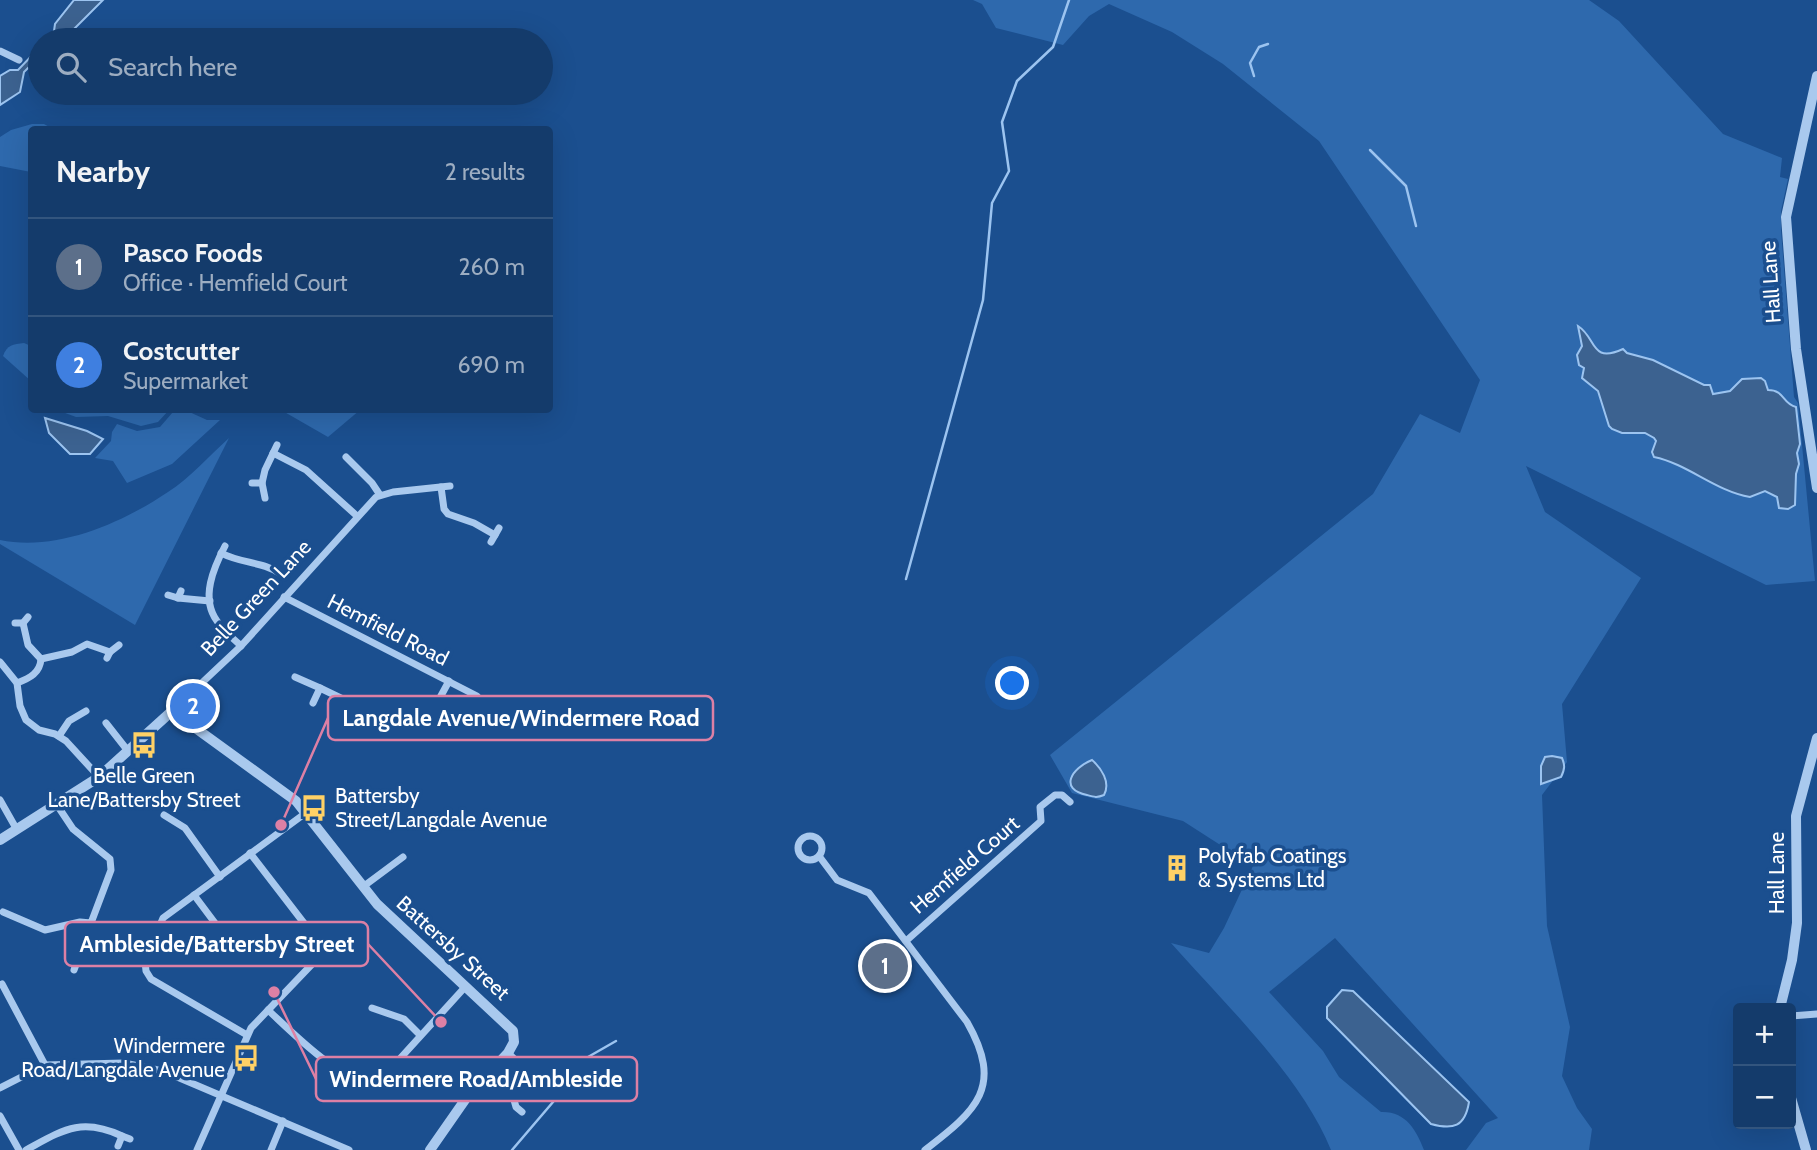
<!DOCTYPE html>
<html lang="en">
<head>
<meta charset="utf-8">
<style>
	:root { --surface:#143b6b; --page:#214673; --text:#f1f3f6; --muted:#9dadc1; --line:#33557e; --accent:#ffd166 }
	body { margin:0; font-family:Cabin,sans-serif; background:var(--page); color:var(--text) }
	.controls { position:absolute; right:21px; bottom:21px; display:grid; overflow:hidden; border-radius:7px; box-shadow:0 7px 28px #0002 }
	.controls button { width:63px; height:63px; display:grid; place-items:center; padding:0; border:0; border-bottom:2px solid var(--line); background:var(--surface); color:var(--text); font:35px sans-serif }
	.you { position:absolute; left:1013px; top:684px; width:24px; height:24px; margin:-18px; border:5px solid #fff; border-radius:50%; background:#1a73e8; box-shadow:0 0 0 10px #1a73e833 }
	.badge { display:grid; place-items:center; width:46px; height:46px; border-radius:50%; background:var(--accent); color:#fff; font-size:23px; font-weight:700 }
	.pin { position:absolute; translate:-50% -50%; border:4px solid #fff; box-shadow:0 2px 7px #0006 }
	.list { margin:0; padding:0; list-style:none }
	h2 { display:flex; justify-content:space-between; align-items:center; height:91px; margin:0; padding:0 28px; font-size:30px }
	h2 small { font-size:23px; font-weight:400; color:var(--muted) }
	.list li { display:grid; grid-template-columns:46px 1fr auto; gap:21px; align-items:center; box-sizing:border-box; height:98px; padding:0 28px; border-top:2px solid var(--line) }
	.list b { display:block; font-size:26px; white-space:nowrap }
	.list p { margin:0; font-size:23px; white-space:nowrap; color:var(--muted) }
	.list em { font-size:23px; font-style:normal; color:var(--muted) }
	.icon { flex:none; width:38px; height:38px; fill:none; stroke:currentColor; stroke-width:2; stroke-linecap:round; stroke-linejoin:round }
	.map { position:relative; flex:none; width:1817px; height:1150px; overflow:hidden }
	.search { position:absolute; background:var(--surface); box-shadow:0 7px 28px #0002; left:28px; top:28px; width:525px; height:77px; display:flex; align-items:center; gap:18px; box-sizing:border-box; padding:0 24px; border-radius:38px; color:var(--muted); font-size:26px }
	.panel { position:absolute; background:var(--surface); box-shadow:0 7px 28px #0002; left:28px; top:126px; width:525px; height:287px; border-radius:7px }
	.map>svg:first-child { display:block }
</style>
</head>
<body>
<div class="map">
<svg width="1817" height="1150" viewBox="0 0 1817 1150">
	<rect width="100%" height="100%" fill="#1b4f8f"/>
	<g fill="#2e69ad">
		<path d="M973,0H1589L1619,21L1723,134L1782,158L1780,177L1788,179L1781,211V230L1794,397L1798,403L1815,581L1766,585L1526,466L1545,512L1641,578L1562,704L1567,762L1542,795L1547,926L1570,1027L1562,1076L1577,1108L1592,1129L1589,1150H1466L1486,1123L1498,1118L1335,938L1269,992L1323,1051L1339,1077L1381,1112C1405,1111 1416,1129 1424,1150H1331C1301,1076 1224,1003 1171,943L1209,953L1224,928L1253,866L1183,821L1072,793L1050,755L1373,494L1420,414L1460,433L1480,380L1319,141L1223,64L1172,32L1109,4L1089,16L1063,45L996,28L982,4Z"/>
		<polygon points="32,124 44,124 53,129 32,130 31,172 0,166 0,137 11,130"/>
		<path d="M24,343L31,346V381L3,356C7,345 13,344 24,343Z"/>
		<polygon points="57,410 169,410 158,422 141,426 108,416 76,417"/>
		<polygon points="185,410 207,420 220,420 172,464 127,483 113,461 95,458 111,441 112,432 117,424 137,431 160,427 173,412"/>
		<polygon points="281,410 360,410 328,437"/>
		<path d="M229,438L135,625L0,544V540C56,552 122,523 168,492C190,478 209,456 229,438Z"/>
	</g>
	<g fill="#3c6290" stroke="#9cc4f0" stroke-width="2">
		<polygon points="74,0 103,0 64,39 59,37 55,40 46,40 54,31 55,24"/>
		<polygon points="40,47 40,56 24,72 20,92 0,105 0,76 10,70 18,70"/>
		<path d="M1578,326C1597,338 1590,364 1623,349L1627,353L1653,360L1704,385H1710L1713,394L1730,391L1742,379L1761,378L1765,381L1768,390C1785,390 1782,404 1796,407L1800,444L1797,453L1799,464L1796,474L1795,505L1788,509L1779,508L1777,497L1765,491L1750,497C1715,491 1688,464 1654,457L1652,452L1656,441L1654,438L1645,433H1622L1612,429L1609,426L1598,391L1582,378L1584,368L1579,365L1577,355L1582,346Z"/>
		<polygon points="45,418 87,431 103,439 90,454 70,454 49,433"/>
		<path d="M1552,756L1562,758C1565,765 1565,769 1561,777L1541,784V766L1545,757Z"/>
		<path d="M1092,760C1101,768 1111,782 1104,795C1097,798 1094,797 1087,795C1058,789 1072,768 1092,760Z"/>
		<path d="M1342,990L1353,991L1469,1102C1465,1127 1453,1130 1431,1124L1327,1018V1007Z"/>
	</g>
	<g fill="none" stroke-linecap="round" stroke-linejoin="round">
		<g stroke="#9cc4f0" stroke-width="2.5">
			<polyline points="1254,76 1250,63 1259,47 1268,44"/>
			<polyline points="1370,150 1406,186 1416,226"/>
			<polyline points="906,579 983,300 992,203 1009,171 1002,122 1017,81 1053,47 1069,0"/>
			<polyline points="574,1065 616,1041"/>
			<polyline points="512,1150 559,1095"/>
		</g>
		<g stroke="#a9c9ee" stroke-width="7">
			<polyline points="0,51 19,60"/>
			<polyline points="273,453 306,470 357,516"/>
			<polyline points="346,457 372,483 380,495"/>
			<polyline points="252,483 262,483 265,498"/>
			<polyline points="262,483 265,470 277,445"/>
			<polyline points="441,487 444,509 448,514 474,523 495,535"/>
			<polyline points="491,542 499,528"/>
			<path d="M225,546C214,567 200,598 217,621C223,631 233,638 241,646"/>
			<path d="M221,553C242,564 262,561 281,574"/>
			<polyline points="168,595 178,598 181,591"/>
			<polyline points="284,597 477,696"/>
			<polyline points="178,598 210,601"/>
			<polyline points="15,623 23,623 28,617"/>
			<polyline points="23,623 28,645 41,659"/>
			<polyline points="107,658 110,652 119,645"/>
			<polyline points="0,662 17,683 20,706 26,720 39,730 55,734 66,741 99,777"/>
			<polyline points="295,677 320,688 313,703"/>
			<path d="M17,683C30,678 40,673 41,659L72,652L87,644L110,652"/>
			<polyline points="320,688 405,729 424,727 449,681"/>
			<polyline points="172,711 241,646 376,497 393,492 450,486"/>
			<polyline points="106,723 128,751"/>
			<polyline points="59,736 69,721 86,711"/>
			<polyline points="0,800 17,830"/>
			<polyline points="164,815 185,828 220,877"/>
			<circle cx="810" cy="848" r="12"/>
			<path d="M819,856L837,880L869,893L967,1022C1004,1087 977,1110 925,1150"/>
			<polyline points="364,886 403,857"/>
			<polyline points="194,895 230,943"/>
			<polyline points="3,912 45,930 80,922 91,923 111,870 110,859 73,829 57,805"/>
			<polyline points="906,941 1041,821 1040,807 1055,795 1062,795 1070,802"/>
			<polyline points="74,970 91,923"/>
			<polyline points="2,984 45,1065"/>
			<polyline points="372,1008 404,1019 420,1035"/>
			<path d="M268,1010C293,1033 340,1082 375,1083L386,1074L466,986"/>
			<polyline points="1791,1016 1817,1014"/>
			<polyline points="247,1035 151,979 146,971 145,961 163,918 307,812"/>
			<polyline points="508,1053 534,1077 571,1084 581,1083 626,1063"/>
			<polyline points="0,1088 45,1065 124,1063 163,1071 349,1150"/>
			<polyline points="569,1098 571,1084"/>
			<polyline points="522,1112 516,1107 514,1100 531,1081 532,1075"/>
			<polyline points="0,1116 19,1150"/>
			<polyline points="118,1146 122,1136 130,1139"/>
			<path d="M26,1150C63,1130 81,1117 122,1136"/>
			<polyline points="197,1150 251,1028 316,960 320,952 317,940 250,853"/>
			<polyline points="271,1150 283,1121"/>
		</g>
		<g stroke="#a9c9ee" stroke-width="10">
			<polyline points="1817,76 1786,217 1796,349 1817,488"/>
			<polyline points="0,840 99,777 172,711 296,801 377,904 513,1031 514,1042 508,1053 467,1097 430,1150"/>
			<polyline points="1780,1008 1792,960 1797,923 1796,816 1817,738"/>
			<polyline points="1791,1098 1806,1150"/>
		</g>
	</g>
	<defs>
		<symbol id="bus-bare" viewBox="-9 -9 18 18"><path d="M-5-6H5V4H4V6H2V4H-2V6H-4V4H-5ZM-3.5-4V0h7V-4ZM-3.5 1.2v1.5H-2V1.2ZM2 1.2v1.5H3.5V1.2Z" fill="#ffd166" stroke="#1b4f8f" stroke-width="2.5" paint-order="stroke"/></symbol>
		<symbol id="building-bare" viewBox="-9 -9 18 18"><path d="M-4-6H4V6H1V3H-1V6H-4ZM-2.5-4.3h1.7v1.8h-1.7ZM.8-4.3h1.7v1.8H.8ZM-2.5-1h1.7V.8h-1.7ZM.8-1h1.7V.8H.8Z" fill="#ffd166" stroke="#1b4f8f" stroke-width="2.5" paint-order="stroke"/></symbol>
	</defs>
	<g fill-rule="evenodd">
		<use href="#bus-bare" x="125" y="726" width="38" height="38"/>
		<use href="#bus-bare" x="295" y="789" width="38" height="38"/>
		<use href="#building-bare" x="1158" y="849" width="38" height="38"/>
		<use href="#bus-bare" x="227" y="1039" width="38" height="38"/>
	</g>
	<g text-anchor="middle" stroke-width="7" stroke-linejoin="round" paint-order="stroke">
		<g font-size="21" fill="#fff" stroke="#1b4f8f">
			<text transform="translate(1771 282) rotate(-94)" y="7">Hall Lane</text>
			<text transform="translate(256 598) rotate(-47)" y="7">Belle Green Lane</text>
			<text transform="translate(388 630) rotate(27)" y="7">Hemfield Road</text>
			<text transform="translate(965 865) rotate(-41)" y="7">Hemfield Court</text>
			<text transform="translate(1777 873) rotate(-90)" y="7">Hall Lane</text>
			<text transform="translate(453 948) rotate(42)" y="7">Battersby Street</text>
		</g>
		<g font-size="21" fill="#fff" stroke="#1b4f8f" text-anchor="start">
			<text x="144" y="783" text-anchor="middle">Belle Green<tspan x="144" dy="24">Lane/Battersby Street</tspan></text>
			<text x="335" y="803">Battersby<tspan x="335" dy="24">Street/Langdale Avenue</tspan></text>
			<text x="1198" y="863">Polyfab Coatings<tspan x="1198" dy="24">&amp; Systems Ltd</tspan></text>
			<text x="225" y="1053" text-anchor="end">Windermere<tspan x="225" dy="24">Road/Langdale Avenue</tspan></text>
		</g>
	</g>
	<path fill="none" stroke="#dd80a5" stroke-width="2.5" d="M281 825L328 718M441 1022L368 944M274 992L316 1079"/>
	<g fill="#dd80a5" stroke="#1b4f8f" stroke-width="2.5">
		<circle cx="281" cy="825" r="7"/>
		<circle cx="441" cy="1022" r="7"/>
		<circle cx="274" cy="992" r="7"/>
	</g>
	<g fill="#1b4f8f" stroke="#dd80a5" stroke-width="2.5">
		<rect x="328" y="696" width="385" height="44" rx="7"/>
		<rect x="65" y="922" width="303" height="44" rx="7"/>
		<rect x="316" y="1057" width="321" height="44" rx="7"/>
	</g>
	<g font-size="23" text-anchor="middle" font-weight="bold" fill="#fff">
		<text x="521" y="726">Langdale Avenue/Windermere Road</text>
		<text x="217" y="952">Ambleside/Battersby Street</text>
		<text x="476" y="1087">Windermere Road/Ambleside</text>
	</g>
</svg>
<div class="controls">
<button>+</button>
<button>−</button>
</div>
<div class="you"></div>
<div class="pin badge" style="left:885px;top:966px;background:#5c6f8a">1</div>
<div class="pin badge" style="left:193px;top:706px;background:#3f7fe0">2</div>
<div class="search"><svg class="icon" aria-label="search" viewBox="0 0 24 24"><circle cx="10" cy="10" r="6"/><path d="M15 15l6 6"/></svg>Search here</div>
<section class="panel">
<h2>Nearby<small>2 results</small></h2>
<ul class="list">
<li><span class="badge" style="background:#5c6f8a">1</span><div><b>Pasco Foods</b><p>Office · Hemfield Court</p></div><em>260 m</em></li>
<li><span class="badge" style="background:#3f7fe0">2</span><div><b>Costcutter</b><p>Supermarket</p></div><em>690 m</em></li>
</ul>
</section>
</div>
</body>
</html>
